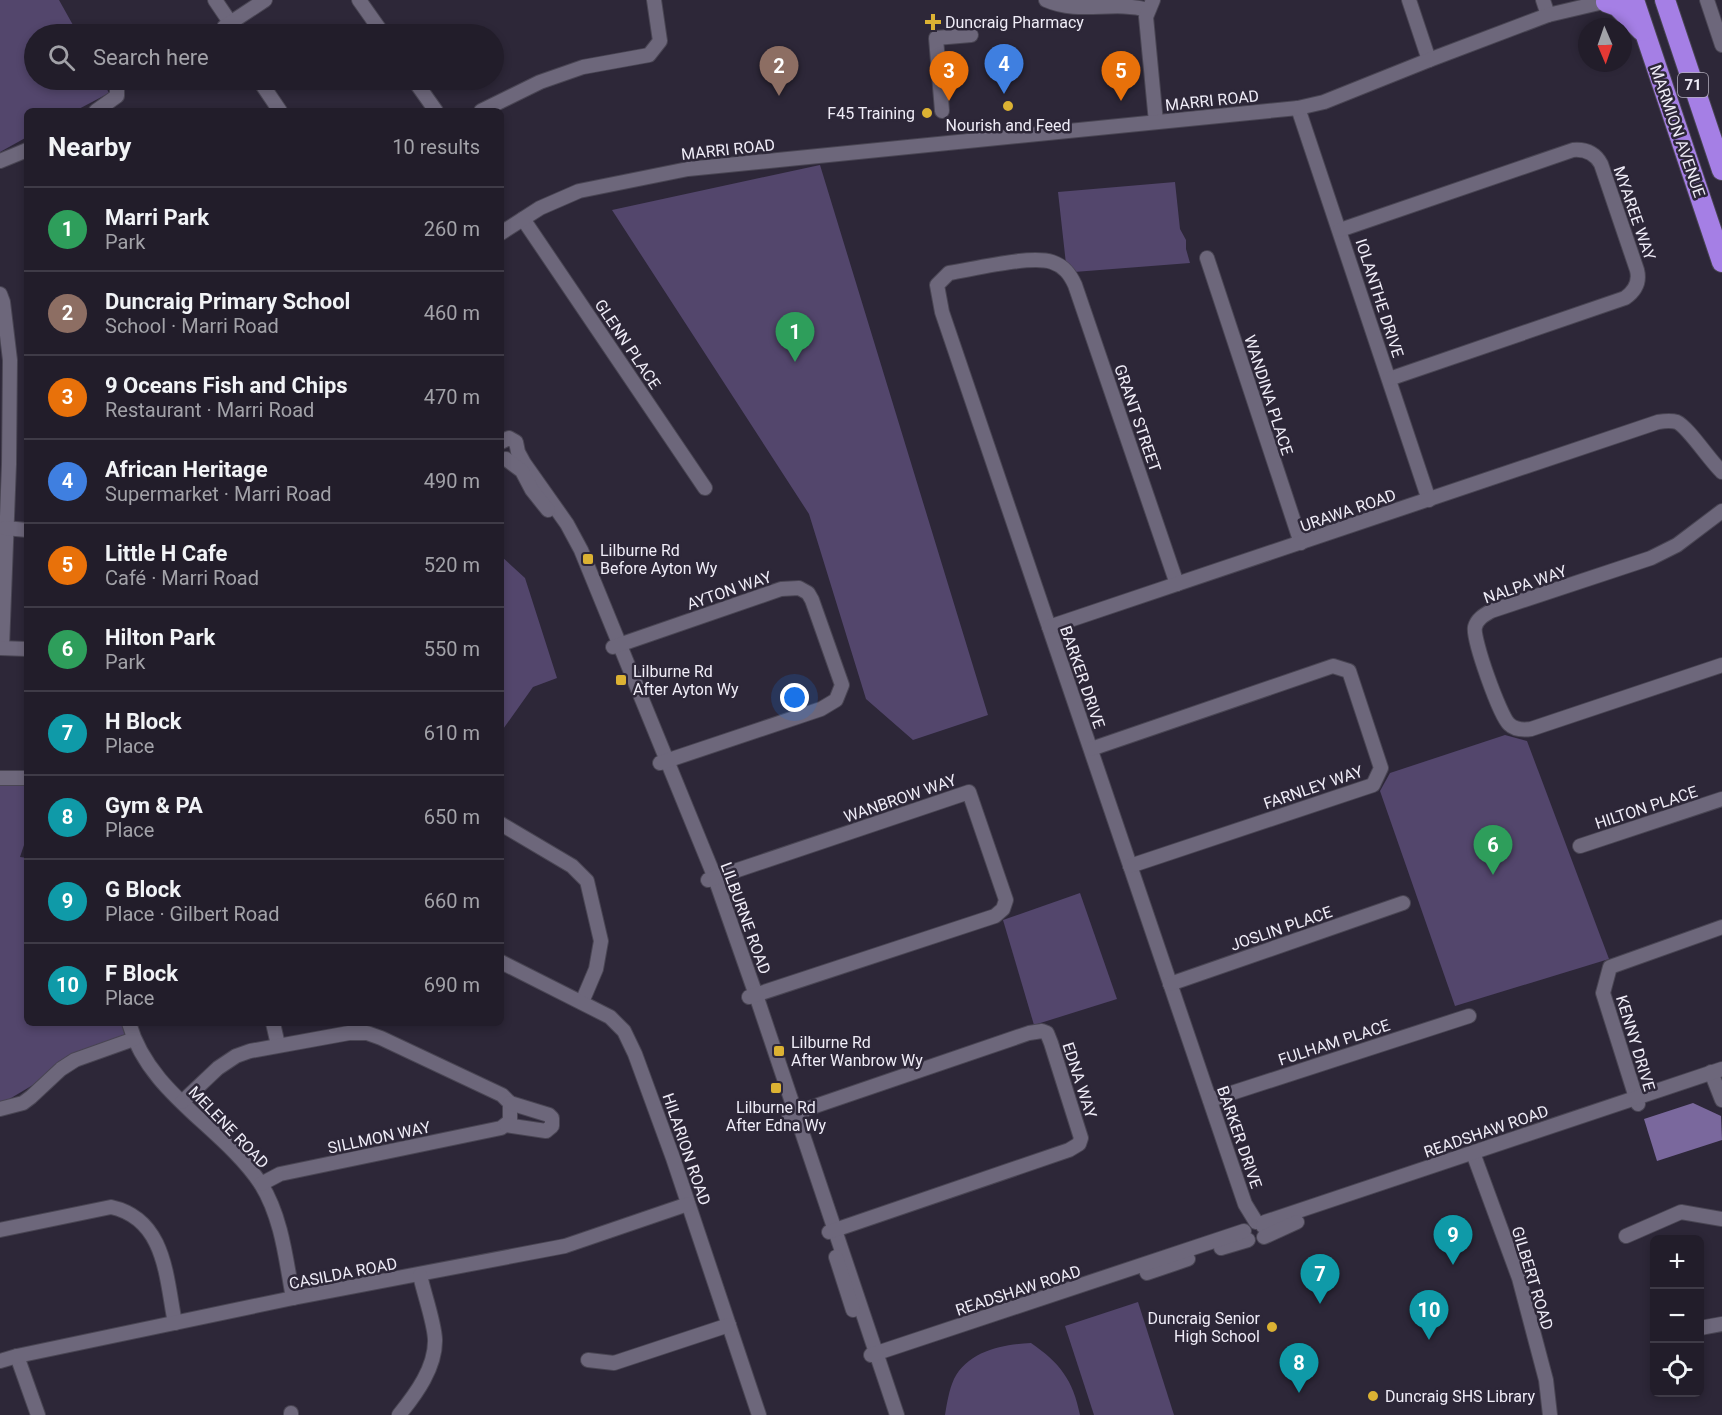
<!DOCTYPE html>
<html lang="en">
<head>
<meta charset="utf-8">
<style>
	:root { --surface:#221d2a; --page:#2e2a36; --text:#f1f3f6; --muted:#a2a2a8; --line:#3f3b47; --accent:#bca0f2 }
	body { margin:0; font-family:Roboto,sans-serif; background:var(--page); color:var(--text) }
	.controls { position:absolute; right:18px; bottom:18px; display:grid; overflow:hidden; border-radius:9px; box-shadow:0 3px 9px #0003 }
	.controls button { width:54px; height:54px; display:grid; place-items:center; padding:0; border:0; border-bottom:2px solid var(--line); background:var(--surface); color:var(--text); font:30px sans-serif }
	.compass { position:absolute; left:1578px; top:18px; width:54px; height:54px; border-radius:50%; background:var(--surface); box-shadow:0 3px 9px #0003; rotate:178deg }
	.you { position:absolute; left:795px; top:698px; width:21px; height:21px; margin:-15px; border:4px solid #fff; border-radius:50%; background:#1a73e8; box-shadow:0 0 0 9px #1a73e833 }
	.badge { display:grid; place-items:center; width:39px; height:39px; border-radius:50%; background:var(--accent); color:#fff; font-size:20px; font-weight:700 }
	.pin { position:absolute; translate:-50% -50px; filter:drop-shadow(0 2px 3px #0008) }
	.pin::after { content:''; position:absolute; top:32px; width:21px; height:18px; background:inherit; clip-path:polygon(0 0,100% 0,50% 100%) }
	.list { margin:0; padding:0; list-style:none }
	h2 { display:flex; justify-content:space-between; align-items:center; height:78px; margin:0; padding:0 24px; font-size:26px }
	h2 small { font-size:20px; font-weight:400; color:var(--muted) }
	.list li { display:grid; grid-template-columns:39px 1fr auto; gap:18px; align-items:center; box-sizing:border-box; height:84px; padding:0 24px; border-top:2px solid var(--line) }
	.list b { display:block; font-size:22px; white-space:nowrap }
	.list p { margin:0; font-size:20px; white-space:nowrap; color:var(--muted) }
	.list em { font-size:20px; font-style:normal; color:var(--muted) }
	.icon { flex:none; width:33px; height:33px; fill:none; stroke:currentColor; stroke-width:2; stroke-linecap:round; stroke-linejoin:round }
	.map { position:relative; flex:none; width:1722px; height:1415px; overflow:hidden }
	.search { position:absolute; background:var(--surface); box-shadow:0 3px 9px #0003; left:24px; top:24px; width:480px; height:66px; display:flex; align-items:center; gap:15px; box-sizing:border-box; padding:0 21px; border-radius:33px; color:var(--muted); font-size:22px }
	.panel { position:absolute; background:var(--surface); box-shadow:0 3px 9px #0003; left:24px; top:108px; width:480px; height:918px; border-radius:9px }
	.map>svg:first-child { display:block }
</style>
</head>
<body>
<div class="map">
<svg width="1722" height="1415" viewBox="0 0 1722 1415">
	<rect width="100%" height="100%" fill="#2d2738"/>
	<g fill="#53466c">
		<polygon points="0,0 59,0 78,34 34,34 34,80 102,80 109,93 75,111 27,111 27,137 0,152"/>
		<polygon points="820,165 988,715 913,740 866,699 809,514 612,210"/>
		<polygon points="1175,182 1180,229 1186,240 1186,249 1190,263 1074,272 1066,264 1058,192"/>
		<polygon points="501,556 525,578 557,678 533,687 501,732"/>
		<polygon points="1505,735 1527,741 1609,959 1455,1006 1380,791 1390,773"/>
		<polygon points="0,786 27,786 27,836 20,857 27,858 27,1023 124,1023 127,1035 67,1056 43,1079 6,1101 0,1102"/>
		<polygon points="1080,893 1117,999 1034,1025 1003,920"/>
		<polygon points="1138,1302 1174,1415 1094,1415 1065,1326"/>
		<path d="M1031,1343C1060,1363 1073,1380 1080,1415H945C947,1403 949,1390 954,1379C968,1351 1003,1344 1031,1343Z"/>
	</g>
	<polygon fill="#7a689d" points="1693,1103 1721,1116 1722,1140 1657,1161 1644,1119"/>
	<g fill="none" stroke-linecap="round" stroke-linejoin="round">
		<defs>
			<g id="minor">
				<polyline points="215,0 238,34"/>
				<polyline points="359,0 383,34"/>
				<path d="M1046,0C1080,15 1112,0 1148,10"/>
				<polyline points="1153,0 1146,17 1156,122"/>
				<polyline points="1409,0 1429,60"/>
				<polyline points="1543,0 1548,15"/>
				<polyline points="1707,0 1722,45"/>
				<polyline points="224,27 265,0"/>
				<polyline points="259,80 280,111"/>
				<polyline points="414,80 436,111"/>
				<polyline points="1298,108 1429,500"/>
				<polyline points="96,111 117,96 117,80"/>
				<polyline points="481,111 540,82 583,67 649,55 660,41 654,0"/>
				<polyline points="942,111 936,38 971,35"/>
				<polyline points="0,161 27,150"/>
				<polyline points="523,219 705,488"/>
				<path d="M1340,230L1573,150C1585,149 1595,153 1601,164L1637,270C1640,282 1635,291 1625,298L1389,379"/>
				<polyline points="501,233 540,208 579,191 688,169 1298,108 1324,102 1429,60 1548,15 1612,0"/>
				<polyline points="1207,258 1301,543"/>
				<polyline points="0,294 3,302 10,360 9,464 2,648"/>
				<polyline points="501,442 509,438 516,442 518,452 524,463 567,524 581,550 715,878 756,995 897,1415"/>
				<polyline points="506,459 522,471 532,490 548,510"/>
				<path d="M1722,511L1677,545L1651,558L1491,611C1484,615 1477,619 1475,627C1472,638 1500,716 1509,724C1515,730 1524,730 1531,729L1722,665"/>
				<polyline points="5,528 27,530"/>
				<path d="M1177,584L1075,285C1070,274 1064,266 1052,262C1030,255 974,269 949,273L937,285L942,312L1245,1204L1256,1222"/>
				<path d="M1049,627L1658,422C1664,421 1670,420 1677,422C1688,427 1710,461 1722,472"/>
				<polyline points="613,647 781,589 799,588 808,593 812,600 842,685 836,700 821,709 660,763"/>
				<polyline points="0,648 27,649"/>
				<polyline points="1091,749 1333,666 1349,671 1381,768 1373,785 1130,866"/>
				<polyline points="0,778 27,778"/>
				<polyline points="501,824 572,866 587,881 601,941 596,969 582,1002"/>
				<polyline points="1580,846 1722,799"/>
				<polyline points="708,880 969,792 1006,900 1003,909 995,916 749,997"/>
				<polyline points="501,962 610,1017 624,1031 635,1054 673,1158 759,1415"/>
				<polyline points="1170,984 1403,903"/>
				<path d="M129,1023C149,1094 222,1126 261,1184C282,1218 286,1260 293,1298"/>
				<polyline points="273,1023 278,1045"/>
				<polyline points="1711,1072 1722,1100"/>
				<polyline points="1210,1100 1469,1016"/>
				<polyline points="182,1102 218,1068 236,1056 250,1051 349,1033 367,1033 381,1038 502,1095 510,1103 510,1121 501,1128 280,1174 261,1184"/>
				<polyline points="1638,1104 1603,993 1610,967 1722,927"/>
				<polyline points="0,1109 23,1103 31,1097 61,1069 75,1060 134,1039"/>
				<polyline points="789,1115 1029,1033 1042,1031 1047,1033 1051,1043 1081,1138 1079,1144 1069,1150 829,1232"/>
				<polyline points="506,1125 546,1131 552,1126 552,1118 549,1115 510,1103"/>
				<polyline points="1473,1153 1519,1278 1546,1380 1550,1415"/>
				<polyline points="1263,1226 1265,1222 1722,1069"/>
				<path d="M0,1230L111,1207C166,1219 166,1278 175,1323"/>
				<polyline points="1626,1236 1681,1212 1722,1219"/>
				<polyline points="1264,1237 1297,1222"/>
				<polyline points="1221,1248 1248,1240"/>
				<polyline points="836,1257 853,1310"/>
				<polyline points="1147,1273 1188,1259"/>
				<polyline points="1700,1328 1722,1324"/>
				<polyline points="871,1355 1244,1231"/>
				<polyline points="17,1356 38,1415"/>
				<polyline points="588,1360 614,1363 729,1325"/>
				<polyline points="0,1361 17,1356 293,1298 565,1246 688,1204"/>
				<polyline points="291,1413 291,1415"/>
				<path d="M399,1415C416,1394 436,1367 435,1339C434,1321 424,1294 420,1275"/>
			</g>
			<g id="highway">
				<polyline points="1634,0 1722,262"/>
				<polyline points="1665,0 1722,170"/>
				<polyline points="1606,2 1617,6 1642,31"/>
			</g>
		</defs>
		<use href="#minor" stroke="#494553" stroke-width="16"/>
		<use href="#highway" stroke="#494553" stroke-width="22"/>
		<use href="#minor" stroke="#6d677b" stroke-width="14"/>
		<use href="#highway" stroke="#a57fe5" stroke-width="20"/>
	</g>
	<g fill="#dcb233" stroke="#2d2738" stroke-width="2">
		<path d="M930 13h6v6h6v6h-6v6h-6v-6h-6v-6h6z"/>
		<circle cx="1008" cy="106" r="6"/>
		<circle cx="927" cy="113" r="6"/>
		<rect x="582" y="553" width="12" height="12" rx="3"/>
		<rect x="615" y="674" width="12" height="12" rx="3"/>
		<rect x="773" y="1045" width="12" height="12" rx="3"/>
		<rect x="770" y="1082" width="12" height="12" rx="3"/>
		<circle cx="1272" cy="1327" r="6"/>
		<circle cx="1373" cy="1396" r="6"/>
	</g>
	<g text-anchor="middle" stroke-width="5" stroke-linejoin="round" paint-order="stroke">
		<rect fill="#2d2738" stroke="#b5b1be" stroke-width="1.5" x="1678" y="73" width="30" height="24" rx="4.5"/>
		<g font-size="15" font-weight="bold" fill="#efecf7">
			<text x="1693" y="90">71</text>
		</g>
		<g font-size="16" fill="#efecf7" stroke="#2d2738" text-anchor="start">
			<text x="945" y="28">Duncraig Pharmacy</text>
			<text x="915" y="119" text-anchor="end">F45 Training</text>
			<text x="1008" y="131" text-anchor="middle">Nourish and Feed</text>
			<text x="600" y="556">Lilburne Rd<tspan x="600" dy="18">Before Ayton Wy</tspan></text>
			<text x="633" y="677">Lilburne Rd<tspan x="633" dy="18">After Ayton Wy</tspan></text>
			<text x="791" y="1048">Lilburne Rd<tspan x="791" dy="18">After Wanbrow Wy</tspan></text>
			<text x="776" y="1113" text-anchor="middle">Lilburne Rd<tspan x="776" dy="18">After Edna Wy</tspan></text>
			<text x="1260" y="1324" text-anchor="end">Duncraig Senior<tspan x="1260" dy="18">High School</tspan></text>
			<text x="1385" y="1402">Duncraig SHS Library</text>
		</g>
		<g font-size="16" fill="#efecf7" stroke="#2d2738">
			<text transform="translate(1212 100) rotate(-6)" y="6">MARRI ROAD</text>
			<text transform="translate(1678 131) rotate(71)" y="6">MARMION AVENUE</text>
			<text transform="translate(728 149) rotate(-6)" y="6">MARRI ROAD</text>
			<text transform="translate(1635 213) rotate(71)" y="6">MYAREE WAY</text>
			<text transform="translate(1380 298) rotate(72)" y="6">IOLANTHE DRIVE</text>
			<text transform="translate(628 344) rotate(56)" y="6">GLENN PLACE</text>
			<text transform="translate(1269 395) rotate(72)" y="6">WANDINA PLACE</text>
			<text transform="translate(1138 418) rotate(71)" y="6">GRANT STREET</text>
			<text transform="translate(1348 510) rotate(-19)" y="6">URAWA ROAD</text>
			<text transform="translate(1525 584) rotate(-19)" y="6">NALPA WAY</text>
			<text transform="translate(729 590) rotate(-19)" y="6">AYTON WAY</text>
			<text transform="translate(1083 677) rotate(71)" y="6">BARKER DRIVE</text>
			<text transform="translate(1313 787) rotate(-19)" y="6">FARNLEY WAY</text>
			<text transform="translate(900 798) rotate(-19)" y="6">WANBROW WAY</text>
			<text transform="translate(1646 807) rotate(-18)" y="6">HILTON PLACE</text>
			<text transform="translate(746 918) rotate(70)" y="6">LILBURNE ROAD</text>
			<text transform="translate(1281 928) rotate(-19)" y="6">JOSLIN PLACE</text>
			<text transform="translate(1334 1042) rotate(-18)" y="6">FULHAM PLACE</text>
			<text transform="translate(1636 1043) rotate(73)" y="6">KENNY DRIVE</text>
			<text transform="translate(1080 1080) rotate(72)" y="6">EDNA WAY</text>
			<text transform="translate(229 1127) rotate(46)" y="6">MELENE ROAD</text>
			<text transform="translate(1486 1131) rotate(-19)" y="6">READSHAW ROAD</text>
			<text transform="translate(379 1137) rotate(-12)" y="6">SILLMON WAY</text>
			<text transform="translate(1240 1137) rotate(71)" y="6">BARKER DRIVE</text>
			<text transform="translate(687 1149) rotate(71)" y="6">HILARION ROAD</text>
			<text transform="translate(343 1273) rotate(-11)" y="6">CASILDA ROAD</text>
			<text transform="translate(1533 1278) rotate(73)" y="6">GILBERT ROAD</text>
			<text transform="translate(1018 1290) rotate(-18)" y="6">READSHAW ROAD</text>
		</g>
	</g>
</svg>
<div class="controls">
<button>+</button>
<button>−</button>
<button><svg class="icon" aria-label="locate" viewBox="0 0 24 24"><circle cx="12" cy="12" r="6"/><path d="M12 2v4M12 18v4M2 12h4M18 12h4"/></svg></button>
</div>
<svg class="compass" viewBox="-18 -18 36 36"><path d="M0-13l5 13h-10z" fill="#e53935"/><path d="M0 13l5-13h-10z" fill="#a2a2a8"/></svg>
<div class="you"></div>
<div class="pin badge" style="left:795px;top:362px;background:#2e9e5b">1</div>
<div class="pin badge" style="left:779px;top:96px;background:#8d6e63">2</div>
<div class="pin badge" style="left:949px;top:101px;background:#e8710a">3</div>
<div class="pin badge" style="left:1004px;top:94px;background:#3f7fe0">4</div>
<div class="pin badge" style="left:1121px;top:101px;background:#e8710a">5</div>
<div class="pin badge" style="left:1493px;top:875px;background:#2e9e5b">6</div>
<div class="pin badge" style="left:1320px;top:1304px;background:#0f9aa8">7</div>
<div class="pin badge" style="left:1299px;top:1393px;background:#0f9aa8">8</div>
<div class="pin badge" style="left:1453px;top:1265px;background:#0f9aa8">9</div>
<div class="pin badge" style="left:1429px;top:1340px;background:#0f9aa8">10</div>
<div class="search"><svg class="icon" aria-label="search" viewBox="0 0 24 24"><circle cx="10" cy="10" r="6"/><path d="M15 15l6 6"/></svg>Search here</div>
<section class="panel">
<h2>Nearby<small>10 results</small></h2>
<ul class="list">
<li><span class="badge" style="background:#2e9e5b">1</span><div><b>Marri Park</b><p>Park</p></div><em>260 m</em></li>
<li><span class="badge" style="background:#8d6e63">2</span><div><b>Duncraig Primary School</b><p>School · Marri Road</p></div><em>460 m</em></li>
<li><span class="badge" style="background:#e8710a">3</span><div><b>9 Oceans Fish and Chips</b><p>Restaurant · Marri Road</p></div><em>470 m</em></li>
<li><span class="badge" style="background:#3f7fe0">4</span><div><b>African Heritage</b><p>Supermarket · Marri Road</p></div><em>490 m</em></li>
<li><span class="badge" style="background:#e8710a">5</span><div><b>Little H Cafe</b><p>Café · Marri Road</p></div><em>520 m</em></li>
<li><span class="badge" style="background:#2e9e5b">6</span><div><b>Hilton Park</b><p>Park</p></div><em>550 m</em></li>
<li><span class="badge" style="background:#0f9aa8">7</span><div><b>H Block</b><p>Place</p></div><em>610 m</em></li>
<li><span class="badge" style="background:#0f9aa8">8</span><div><b>Gym &amp; PA</b><p>Place</p></div><em>650 m</em></li>
<li><span class="badge" style="background:#0f9aa8">9</span><div><b>G Block</b><p>Place · Gilbert Road</p></div><em>660 m</em></li>
<li><span class="badge" style="background:#0f9aa8">10</span><div><b>F Block</b><p>Place</p></div><em>690 m</em></li>
</ul>
</section>
</div>
</body>
</html>
